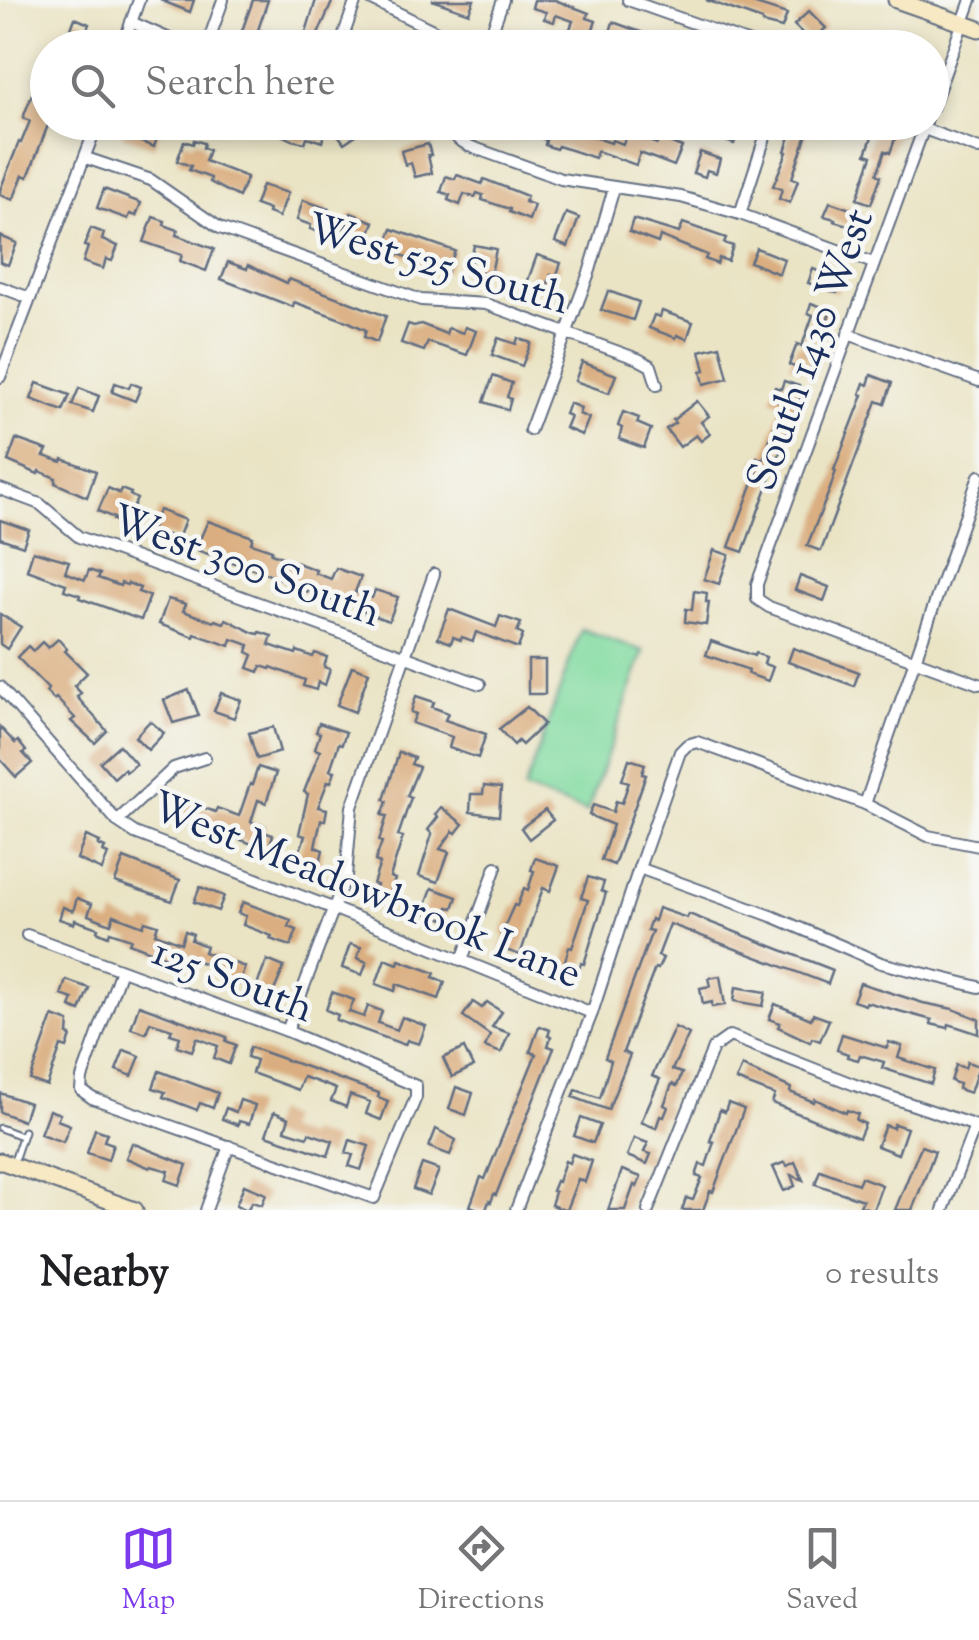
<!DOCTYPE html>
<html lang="en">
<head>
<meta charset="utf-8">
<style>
	:root { --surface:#fff; --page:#f2f2f2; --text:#202124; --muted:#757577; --line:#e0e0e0; --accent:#7c3aed }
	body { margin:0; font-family:"Sorts Mill Goudy",serif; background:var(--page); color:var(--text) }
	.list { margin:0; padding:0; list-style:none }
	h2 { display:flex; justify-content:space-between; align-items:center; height:130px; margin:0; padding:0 40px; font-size:42px }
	h2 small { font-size:32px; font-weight:400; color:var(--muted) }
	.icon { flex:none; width:55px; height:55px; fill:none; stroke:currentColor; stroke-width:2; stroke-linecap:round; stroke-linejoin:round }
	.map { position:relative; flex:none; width:979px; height:1210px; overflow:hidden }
	.search { position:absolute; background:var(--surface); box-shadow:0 5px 15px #0003; left:30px; right:30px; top:30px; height:110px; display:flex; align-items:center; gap:25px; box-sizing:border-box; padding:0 35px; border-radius:55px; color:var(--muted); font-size:38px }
	.sheet { height:290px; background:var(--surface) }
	nav { display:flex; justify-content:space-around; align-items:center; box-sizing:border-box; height:140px; border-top:2px solid var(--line); background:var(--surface); font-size:28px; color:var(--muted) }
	nav a { display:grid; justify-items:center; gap:5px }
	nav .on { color:var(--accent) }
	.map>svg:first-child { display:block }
</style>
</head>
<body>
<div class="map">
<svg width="979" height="1210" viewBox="0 0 979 1210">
	<rect width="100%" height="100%" fill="#f6f6f2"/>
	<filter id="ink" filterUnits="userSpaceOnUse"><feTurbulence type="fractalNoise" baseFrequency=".01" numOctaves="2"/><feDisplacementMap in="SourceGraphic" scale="20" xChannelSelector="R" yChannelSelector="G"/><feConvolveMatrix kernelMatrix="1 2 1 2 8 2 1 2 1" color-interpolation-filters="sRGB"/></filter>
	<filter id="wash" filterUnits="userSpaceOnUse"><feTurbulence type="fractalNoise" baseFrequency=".0048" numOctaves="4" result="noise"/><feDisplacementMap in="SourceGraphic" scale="40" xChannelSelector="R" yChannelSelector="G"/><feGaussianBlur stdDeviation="2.25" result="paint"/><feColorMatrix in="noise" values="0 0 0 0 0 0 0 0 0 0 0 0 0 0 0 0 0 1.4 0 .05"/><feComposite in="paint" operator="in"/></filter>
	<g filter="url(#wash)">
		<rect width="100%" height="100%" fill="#eae4c5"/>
		<polygon fill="#82dba0" stroke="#4e857f" stroke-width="2.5" points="581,629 644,651 587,812 524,790"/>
		<g id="blocks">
			<g fill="#daae80">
				<polygon points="160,0 194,0 190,12"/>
				<polygon points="253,0 268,0 258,30 263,31 259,46 239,39"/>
				<polygon points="316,0 333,0 316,39 320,40 317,48 301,48"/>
				<polygon points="432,0 474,0 469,13"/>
				<polygon points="534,0 555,0 589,13 587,18 596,21 590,37 582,34 580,39 568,34 573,21 556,15 554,22 544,19 546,12 532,8"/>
				<polygon points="706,0 743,0 787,14 782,28 762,23 762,20"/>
				<polygon points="809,11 826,28 811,42 794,25"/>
				<polygon points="75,18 89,24 80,48 65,45"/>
				<polygon points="613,22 679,46 679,48 641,48 609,36"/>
				<polygon points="521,31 540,38 537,48 515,48"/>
				<polygon points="48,79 48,125 28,177 23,175 13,200 0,195 0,190 19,142 21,143 30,121 23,118 32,94 40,97"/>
				<polygon points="127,122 140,122 160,130 154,147 122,135"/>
				<polygon points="254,122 283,122 325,133 322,142 307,137 305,143 292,140"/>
				<polygon points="344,122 356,122 362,131 344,143 334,129"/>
				<polygon points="482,122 525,122 540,128 542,122 552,125 553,122 566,122 564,127 611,143 612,140 623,144 627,133 657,144 659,138 682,147 674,166 640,153 636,165 597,151 595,158 558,146 556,149 545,145 546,140 522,131 520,137"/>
				<polygon points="718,122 731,122 728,129 738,132 734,144 713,137"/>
				<polygon points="795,122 811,122 792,178 798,180 790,203 779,199 782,189 773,186 787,152 785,151"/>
				<polygon points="883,122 901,122 890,153 885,151 877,174 881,176 871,204 857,199 872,156 866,154 873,134 878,135"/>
				<polygon points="194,140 204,143 203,148 209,150 205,161 247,177 239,197 210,182 211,178 189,170 191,166 177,161 184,141 193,144"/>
				<polygon points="428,144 431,155 428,155 432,173 415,177 411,163 405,165 401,151"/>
				<polygon points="700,152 720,159 716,173 707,170 705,177 693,173"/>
				<polygon points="457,175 482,184 484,179 527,196 525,202 534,205 529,220 509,212 510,209 482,200 483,195 477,193 475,197 464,194 460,205 448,200 450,195 441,192 446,176 455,179"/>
				<polygon points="262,185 288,193 279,217 268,213 269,210 255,205"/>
				<polygon points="104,189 141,203 136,216 130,214 128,219 97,208"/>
				<polygon points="303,200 329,209 321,233 310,229 311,225 297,220"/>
				<polygon points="830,202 859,212 854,227 834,221 835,219 824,216"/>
				<polygon points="351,213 374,222 364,248 351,244 354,236 344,231"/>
				<polygon points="566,213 579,218 568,247 555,242"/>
				<polygon points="153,217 165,221 164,225 178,230 176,235 214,249 206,271 180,261 182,255 144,242"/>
				<polygon points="633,219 679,233 683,223 726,238 724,243 733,246 728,261 719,258 717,264 705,259 707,255 660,236 658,243 629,232"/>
				<polygon points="91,228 104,233 102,240 118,246 112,261 106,259 103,269 83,262 88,247 84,246"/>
				<polygon points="392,229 455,251 447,272 396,253 394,259 382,254"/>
				<polygon points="0,236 17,243 8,265 0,262"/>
				<polygon points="474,245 496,249 491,274 469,270"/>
				<polygon points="756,248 784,259 779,274 750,262"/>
				<polygon points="537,255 561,263 556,277 551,275 548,284 545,283 543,289 527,283"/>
				<polygon points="228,262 247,269 248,265 287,283 289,279 386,316 377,342 364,337 366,330 349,322 294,302 293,307 221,279"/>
				<polygon points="813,269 842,280 837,293 808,283"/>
				<polygon points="608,291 639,302 633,320 601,310"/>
				<polygon points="811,303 831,310 821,339 815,337 807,358 814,361 809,372 789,365 797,344 802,346 813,315 808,313"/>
				<polygon points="662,311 693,322 687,339 677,335 676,338 649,328 654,315 660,317"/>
				<polygon points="408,324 414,326 421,324 446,334 448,328 463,333 465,327 476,331 467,355 428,342 424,351 401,343"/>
				<polygon points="498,338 516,344 518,338 531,343 522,366 492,355"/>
				<polygon points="720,346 728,378 704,384 701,371 705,370 700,351"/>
				<polygon points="582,362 616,375 609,393 575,381"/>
				<polygon points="871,375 892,383 885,404 877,401 821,551 807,546 830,489 836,471 834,470 863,395 860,394 864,383 868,385"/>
				<polygon points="493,376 512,383 507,397 511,399 508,410 484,402"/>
				<polygon points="784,381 799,386 796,394 801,396 743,552 729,547 758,469 753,467 757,457 763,460 782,403 771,399 775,387 781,389"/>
				<polygon points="37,383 70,395 63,411 31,399"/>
				<polygon points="115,383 129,388 131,383 141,387 135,401 112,392"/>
				<polygon points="79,388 99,396 93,412 72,405"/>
				<polygon points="697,401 709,416 701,422 710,434 701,441 696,435 680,447 666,429 675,423 673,420"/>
				<polygon points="569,403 581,408 579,414 589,418 582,435 565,428 570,416 565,414"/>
				<polygon points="623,412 639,418 637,423 651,429 644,448 619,439 622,428 618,426"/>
				<polygon points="16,439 47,450 44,456 62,462 63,459 96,471 87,497 55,483 56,478 39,471 38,474 8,461"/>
				<polygon points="108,488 119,493 121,489 131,493 130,495 137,499 131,511 138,514 132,526 113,520 114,518 98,511"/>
				<polygon points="159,510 185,520 178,539 164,534 162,538 150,534"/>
				<polygon points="0,520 29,530 23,546 0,538"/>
				<polygon points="208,521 253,537 251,543 272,550 271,553 316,570 315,573 331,579 336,568 361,577 355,592 372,598 375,590 398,597 389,621 366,613 360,609 361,607 340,600 337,602 325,598 325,595 309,590 308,592 284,582 285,580 199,551 196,548"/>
				<polygon points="714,550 729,555 719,584 704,579"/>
				<polygon points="33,551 69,561 65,572 85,580 89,570 100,574 98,578 120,586 121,583 127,585 128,583 140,588 138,592 150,596 141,620 79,598 80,595 64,590 66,584 27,570"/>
				<polygon points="800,576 829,587 824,601 795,590"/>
				<polygon points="694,591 707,593 706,602 709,602 706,625 685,622 686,609 692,610"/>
				<polygon points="168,599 186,604 183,611 214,622 215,620 224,623 226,619 254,633 259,634 260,632 272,636 269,645 296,654 297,651 313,657 315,653 327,657 324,667 330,669 325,685 318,682 316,690 303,686 305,680 271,667 270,669 261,666 259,672 248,668 253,655 247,652 249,645 232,639 230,646 195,634 194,637 159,624"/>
				<polygon points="449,609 496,627 500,616 521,623 517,632 523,635 518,648 476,632 473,641 462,637 461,640 453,637 451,643 438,638"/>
				<polygon points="0,614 21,627 7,649 0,644"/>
				<polygon points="58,639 67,649 65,651 87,673 74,686 81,693 77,697 107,731 95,743 71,721 75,718 56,698 54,700 46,692 48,689 17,657 28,646 33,651 42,642 48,648"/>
				<polygon points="711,641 754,656 755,653 766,657 764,664 773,667 768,681 748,674 749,670 706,655"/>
				<polygon points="793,648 859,672 854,686 788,662"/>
				<rect x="528" y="660" width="17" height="34"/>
				<polygon points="352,666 369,672 355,712 337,705"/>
				<polygon points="189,690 199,716 173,723 164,700"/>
				<polygon points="221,693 241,700 234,718 214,711"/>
				<polygon points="416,696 434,702 432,707 448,713 445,720 486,734 478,758 449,748 452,737 412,723 416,714 411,712"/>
				<polygon points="527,707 544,724 522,745 518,741 514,745 499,729"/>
				<polygon points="150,721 164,733 148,750 135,737"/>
				<polygon points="319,723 346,732 342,744 339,743 330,770 335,771 331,782 328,781 318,807 327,809 325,820 321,820 315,847 323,850 317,875 294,868 305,836 299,834 308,794 304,792 320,751 315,749 320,733 316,732"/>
				<polygon points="0,727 15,743 18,741 26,751 23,753 32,763 16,777 0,759"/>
				<polygon points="273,727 280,752 257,759 249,733"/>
				<polygon points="119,745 136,764 126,772 124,769 114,778 100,762"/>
				<polygon points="399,752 414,758 411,764 419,767 407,796 411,798 398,836 403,837 390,877 395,879 388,899 373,894 377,885 373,884 380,863 375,861 382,842 379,841 387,816 382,815 387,802 384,800"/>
				<polygon points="629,759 645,764 642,774 646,775 614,865 601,860 613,825 589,815 593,805 613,812 616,801 622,803 629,782 622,780"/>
				<polygon points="258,767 276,773 266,803 258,800 251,822 265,826 263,832 273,835 268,850 220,832 219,835 199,827 198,829 170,815 176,797 215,812 217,808 239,816 250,784 252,785"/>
				<polygon points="484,786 501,788 499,816 470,812 471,794 483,794"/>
				<polygon points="441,807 463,824 456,833 453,831 440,849 449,852 438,882 419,876 432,834 428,830 438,817 435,815"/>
				<polygon points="545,810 553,820 529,839 521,828"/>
				<polygon points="86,836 100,842 98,845 105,848 103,852 108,854 102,870 77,859"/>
				<polygon points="124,858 180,880 172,901 115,882"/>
				<polygon points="535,858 559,866 550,891 543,888 520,955 500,948 505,935 501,934 514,905 517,906 524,888 528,890 534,871 531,870"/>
				<polygon points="588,877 604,882 601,891 606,893 584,964 581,963 577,976 562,971 569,947 572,948 588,900 581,898"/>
				<polygon points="200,887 224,896 218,911 194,902"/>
				<polygon points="432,888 457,897 453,908 448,907 444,919 423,912"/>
				<polygon points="77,898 92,904 88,915 111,924 114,915 143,926 145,921 158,925 155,933 181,943 185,931 193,934 191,940 206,946 204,952 245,967 239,984 213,974 216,968 195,960 194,963 186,960 185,964 129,943 131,939 110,932 108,936 97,931 98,928 75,920 74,924 59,919 63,907 73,911"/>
				<polygon points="243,902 291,920 289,927 297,930 291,946 270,939 272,936 243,925 246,916 238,913"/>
				<polygon points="658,908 687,918 689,914 833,970 828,984 670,924 658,956 663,958 658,969 655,968 623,1052 630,1055 608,1110 573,1097 576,1090 600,1098 611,1061 605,1058 652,931 647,930 651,919 654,921"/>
				<polygon points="350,944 361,947 357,958 367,962 362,975 342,968"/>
				<polygon points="385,959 398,964 399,960 435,973 433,977 445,982 439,999 397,984 395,991 376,984"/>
				<polygon points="267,960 284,967 272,996 255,990"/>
				<polygon points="720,976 725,1005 712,1007 712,1002 703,1004 700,988 710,986 708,978"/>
				<polygon points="66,980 89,988 80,1011 70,1007 73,999 61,995"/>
				<polygon points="860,983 923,1003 953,1009 979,1019 979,1034 949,1024 948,1028 931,1024 932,1020 866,1002 865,1005 853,1001"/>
				<polygon points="736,987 766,992 763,1006 734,1001"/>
				<polygon points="332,992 354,1000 349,1012 364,1017 368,1006 382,1011 378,1023 397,1030 402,1017 426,1026 419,1044 407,1040 405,1045 336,1020 338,1015 326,1010"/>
				<polygon points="473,1002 482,1008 487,1002 502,1012 492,1027 509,1033 501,1053 485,1047 490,1035 463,1016"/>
				<polygon points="775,1004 811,1019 813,1014 829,1020 820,1041 812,1038 810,1042 778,1027 780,1023 769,1019"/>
				<polygon points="139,1005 227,1037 226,1041 236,1045 229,1064 214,1058 218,1046 197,1038 192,1051 177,1046 180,1037 170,1034 172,1029 150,1022 146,1033 131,1028"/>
				<polygon points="53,1016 69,1022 68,1035 71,1036 67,1048 61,1046 47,1086 30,1080"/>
				<polygon points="539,1026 550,1030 548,1036 551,1037 548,1046 554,1048 496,1195 494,1194 491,1202 489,1201 486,1210 480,1210 470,1206 481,1177 485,1179 536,1054 530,1052"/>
				<polygon points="675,1027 689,1034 672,1070 682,1073 677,1086 672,1084 664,1105 668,1107 664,1117 660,1116 656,1128 641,1122 660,1079 652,1076"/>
				<polygon points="842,1034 887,1048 889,1042 902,1046 898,1058 935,1070 931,1084 882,1068 884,1062 860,1055 858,1060 847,1057 848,1054 837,1050"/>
				<polygon points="250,1047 379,1093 378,1097 388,1101 381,1120 366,1114 370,1102 350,1095 346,1107 331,1101 336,1089 312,1080 303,1077 298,1090 252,1073 256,1060 247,1057"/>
				<polygon points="464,1048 473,1067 452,1077 443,1058"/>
				<polygon points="124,1050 140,1056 132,1076 116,1070"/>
				<polygon points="967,1062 979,1066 970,1093 958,1089 959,1084 951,1081 956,1065 965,1068"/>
				<polygon points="742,1066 791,1088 790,1092 814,1102 815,1099 846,1113 847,1110 858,1114 856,1120 865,1124 859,1138 772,1103 775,1095 736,1080"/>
				<polygon points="159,1071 218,1093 213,1108 200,1103 197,1110 163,1097 165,1092 153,1088"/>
				<polygon points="456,1087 473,1093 466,1115 449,1109"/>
				<polygon points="0,1093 29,1103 23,1121 0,1112"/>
				<polygon points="240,1100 255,1105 249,1124 239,1121 238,1125 222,1119 226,1108 236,1112"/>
				<polygon points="728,1103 744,1109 713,1192 710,1191 703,1210 682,1210 686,1198 693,1200 702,1178 696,1176 700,1164 706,1166 714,1142 710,1141 716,1122 720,1110 725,1112"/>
				<polygon points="49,1110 60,1114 57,1120 70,1125 63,1142 40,1134"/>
				<polygon points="274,1112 289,1118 285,1130 307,1137 309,1133 333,1141 328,1156 266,1135"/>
				<polygon points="581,1118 600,1125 593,1143 574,1136"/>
				<polygon points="894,1124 907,1128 898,1154 877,1146 885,1125 893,1128"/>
				<polygon points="95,1129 107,1133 104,1141 113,1144 108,1160 87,1153"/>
				<polygon points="436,1129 456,1140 450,1155 429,1147"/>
				<polygon points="634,1138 648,1143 644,1152 651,1154 647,1164 627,1156"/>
				<polygon points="350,1140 369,1146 361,1170 349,1166 353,1155 346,1153"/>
				<polygon points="132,1143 187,1165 180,1185 166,1180 169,1171 151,1166 150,1168 126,1158"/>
				<polygon points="921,1146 935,1151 924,1180 912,1210 895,1210"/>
				<polygon points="572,1154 592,1161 585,1182 578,1179 566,1210 564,1210 551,1205 555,1192 552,1191 556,1181 558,1182 565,1161 569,1163"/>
				<polygon points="785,1162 787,1166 795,1162 803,1180 791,1175 795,1186 784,1191 773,1167"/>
				<polygon points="422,1164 439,1170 429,1195 413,1189"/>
				<polygon points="622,1170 641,1177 637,1187 634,1185 625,1210 608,1210"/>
				<polygon points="820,1170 858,1184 861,1177 882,1185 873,1210 860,1206 863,1200 815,1184"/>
				<polygon points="244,1185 266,1194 262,1205 252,1202 247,1210 236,1205"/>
			</g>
		</g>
	</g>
	<g filter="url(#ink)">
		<use href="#blocks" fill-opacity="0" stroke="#636e82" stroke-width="2.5"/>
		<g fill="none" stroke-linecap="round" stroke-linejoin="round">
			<defs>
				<g id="lane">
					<polyline points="0,1128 21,1136"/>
					<polyline points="14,1161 24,1131"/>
				</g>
				<g id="street">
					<polyline points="372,0 469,48"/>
					<polyline points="628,0 764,48"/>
					<polyline points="131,22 190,48"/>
					<polyline points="122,48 139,0"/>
					<polyline points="206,48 223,0"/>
					<polyline points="339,48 356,0"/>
					<polyline points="486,48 503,0"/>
					<polyline points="932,108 971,0"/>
					<polyline points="461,122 458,139 469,146 561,179 681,197 740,214 873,263"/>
					<polyline points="926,122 757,584 757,599 769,607 979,684"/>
					<polyline points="924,129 979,149"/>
					<polyline points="86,158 151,180 220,228 421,300 486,304 638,359 651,366 657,385"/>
					<polyline points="740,214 770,122"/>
					<polyline points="0,287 30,298"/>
					<polyline points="848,334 979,381"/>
					<polyline points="0,377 98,122"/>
					<polyline points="530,430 590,270 614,188"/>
					<polyline points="0,489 40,504 79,537 480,684"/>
					<polyline points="0,687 117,821 135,833 335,909 592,1013"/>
					<polyline points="865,804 979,476"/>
					<polyline points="117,821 174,768 205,758"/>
					<polyline points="639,868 774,917 881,963 979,987"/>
					<polyline points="27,935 287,1031 416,1086 416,1097 374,1198 92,1098 81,1090 82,1078 121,970"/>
					<polyline points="462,960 496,867"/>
					<polyline points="287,1031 346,876 352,807 434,574"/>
					<polyline points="206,1210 229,1146"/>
					<polyline points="516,1210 592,1013 639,868 680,752 687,745 697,742 865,804 928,836 979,846"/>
					<polyline points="648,1210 713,1048 730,1036 855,1085 979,1127"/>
					<polyline points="943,1210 975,1126"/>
				</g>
				<g id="secondary">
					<polyline points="896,0 979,29"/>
					<polyline points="0,1161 135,1210"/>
				</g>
			</defs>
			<use href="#lane" stroke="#636e82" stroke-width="9"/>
			<use href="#street" stroke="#636e82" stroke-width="14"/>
			<use href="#secondary" stroke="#636e82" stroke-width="19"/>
			<use href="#lane" stroke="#fff" stroke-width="5"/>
			<use href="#street" stroke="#fff" stroke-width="10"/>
			<use href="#secondary" stroke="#f6e9c3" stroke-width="15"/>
		</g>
	</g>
	<g text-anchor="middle" stroke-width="9" stroke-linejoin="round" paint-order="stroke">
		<g font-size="42" fill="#1b2f5e" stroke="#f6f6f2">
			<text transform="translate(439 262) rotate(16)" y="15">West 525 South</text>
			<text transform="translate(808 349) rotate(-70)" y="15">South 1430 West</text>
			<text transform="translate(247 564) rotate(20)" y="15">West 300 South</text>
			<text transform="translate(367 888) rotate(22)" y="15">West Meadowbrook Lane</text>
			<text transform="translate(234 978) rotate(21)" y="15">125 South</text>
		</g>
	</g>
</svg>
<div class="search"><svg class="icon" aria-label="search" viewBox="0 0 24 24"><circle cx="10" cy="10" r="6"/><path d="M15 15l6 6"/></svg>Search here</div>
</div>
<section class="sheet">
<h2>Nearby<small>0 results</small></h2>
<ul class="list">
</ul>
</section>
<nav>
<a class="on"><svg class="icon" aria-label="map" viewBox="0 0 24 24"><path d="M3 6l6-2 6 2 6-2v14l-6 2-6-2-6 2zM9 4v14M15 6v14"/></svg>Map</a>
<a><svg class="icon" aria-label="directions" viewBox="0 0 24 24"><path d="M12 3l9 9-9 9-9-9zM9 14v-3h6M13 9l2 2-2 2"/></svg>Directions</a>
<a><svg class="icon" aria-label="saved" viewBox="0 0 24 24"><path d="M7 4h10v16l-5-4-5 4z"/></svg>Saved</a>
</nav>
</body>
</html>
